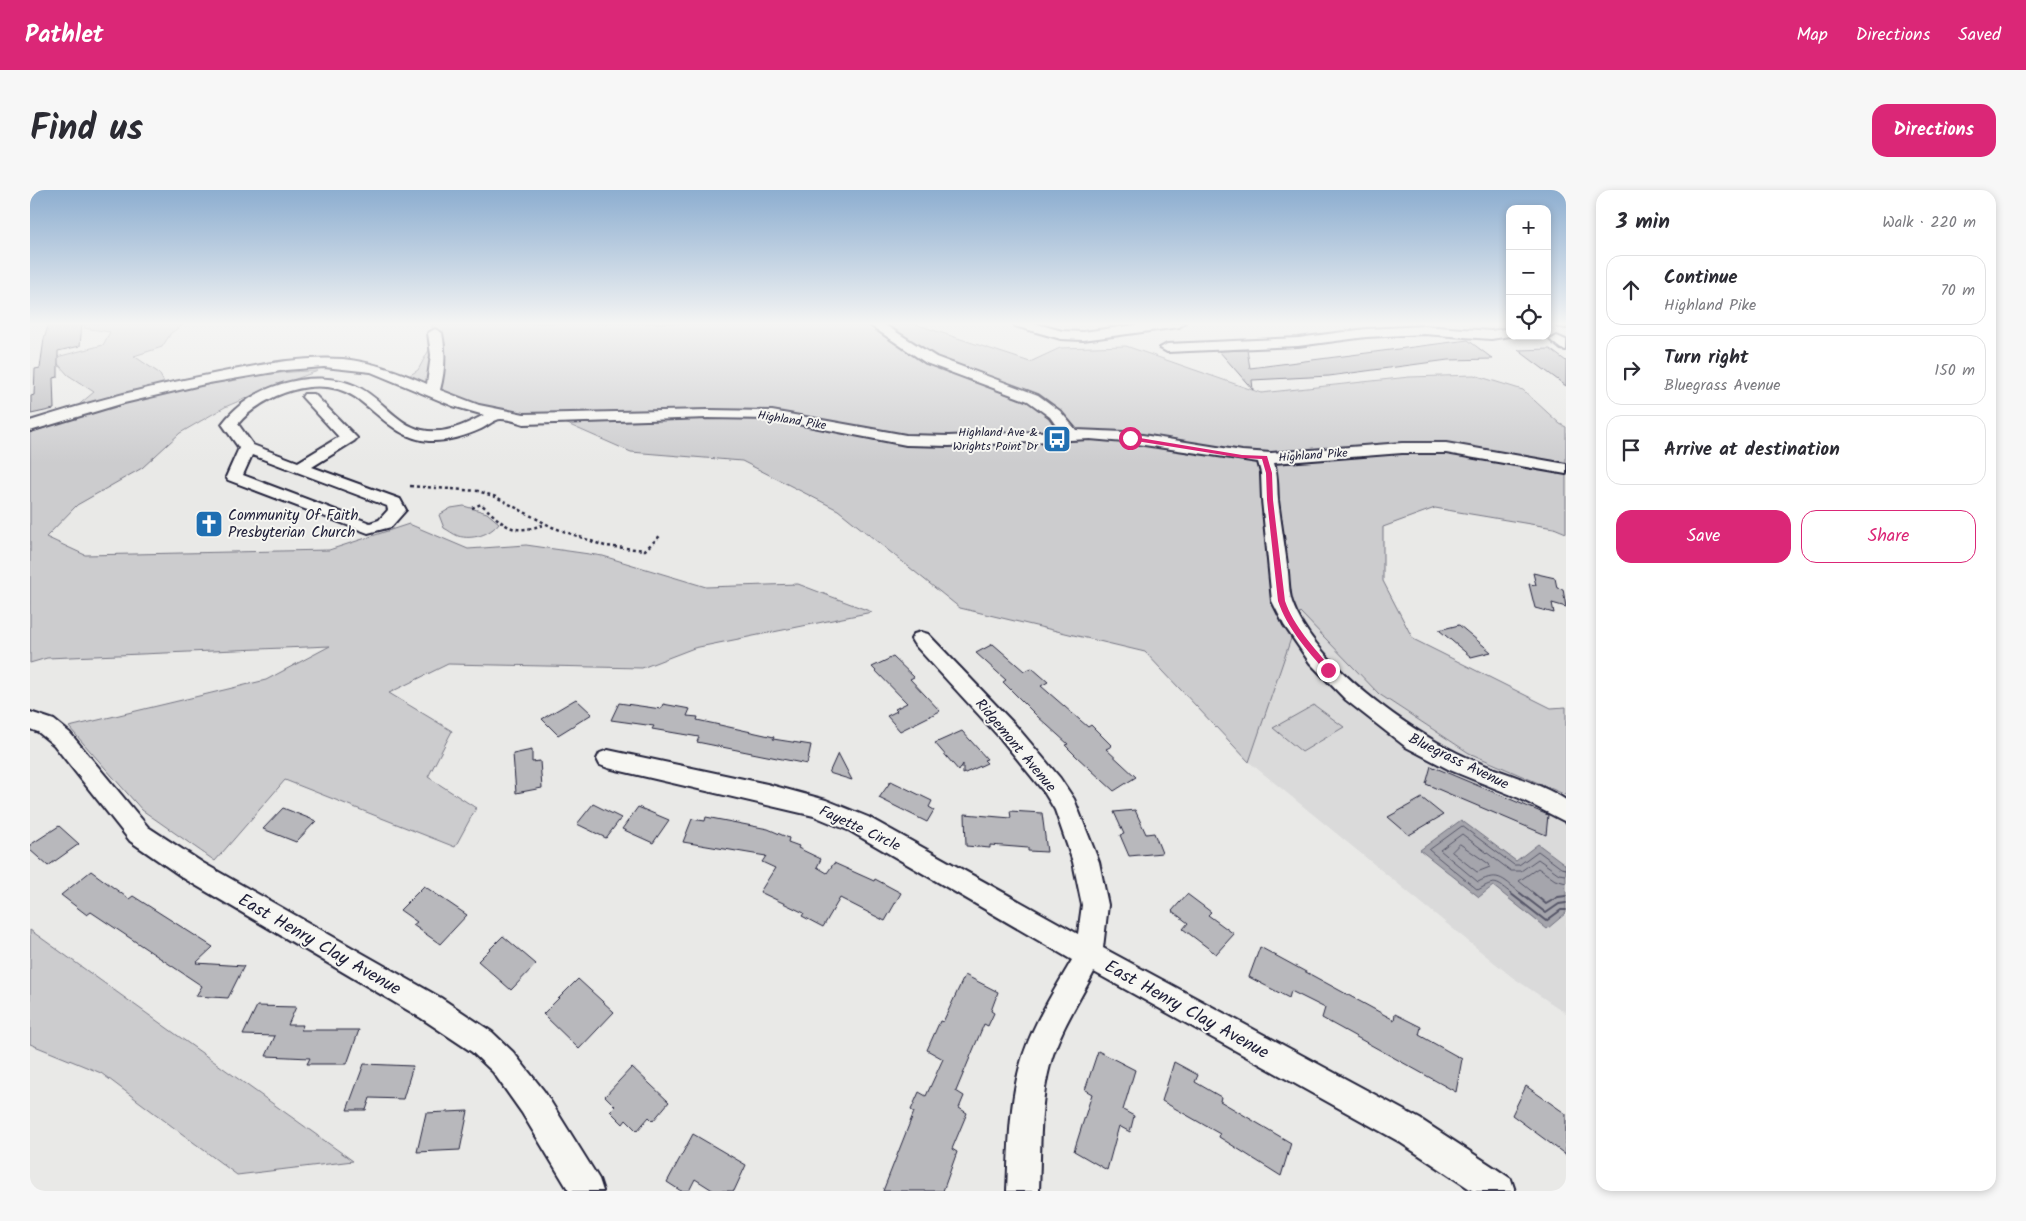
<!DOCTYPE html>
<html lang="en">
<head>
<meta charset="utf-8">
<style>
	:root { --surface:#fff; --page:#f7f7f7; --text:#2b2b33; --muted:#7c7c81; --line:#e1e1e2; --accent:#db2777 }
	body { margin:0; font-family:Kalam,sans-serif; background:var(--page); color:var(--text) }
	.controls { position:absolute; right:15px; top:15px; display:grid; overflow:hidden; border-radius:10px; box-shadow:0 2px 8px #0003 }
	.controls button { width:45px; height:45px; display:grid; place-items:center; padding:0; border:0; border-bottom:1px solid var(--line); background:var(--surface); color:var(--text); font:25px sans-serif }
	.stop { position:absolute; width:15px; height:15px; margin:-11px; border:4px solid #db2777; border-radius:50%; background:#fff }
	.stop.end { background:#db2777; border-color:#fff; box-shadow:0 1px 5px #0008 }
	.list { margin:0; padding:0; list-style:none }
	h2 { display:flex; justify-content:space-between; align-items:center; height:65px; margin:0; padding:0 20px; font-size:21px }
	h2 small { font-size:16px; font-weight:400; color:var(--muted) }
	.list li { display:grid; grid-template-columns:32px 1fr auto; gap:15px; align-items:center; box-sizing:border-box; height:70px; margin:0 10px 10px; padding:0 10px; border:1px solid var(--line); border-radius:15px }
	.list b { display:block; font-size:19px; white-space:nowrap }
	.list p { margin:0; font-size:16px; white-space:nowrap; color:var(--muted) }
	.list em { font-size:16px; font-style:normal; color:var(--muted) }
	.actions { display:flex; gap:10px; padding:15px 20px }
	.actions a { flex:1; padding:11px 0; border:1px solid var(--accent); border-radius:15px; text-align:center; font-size:18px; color:var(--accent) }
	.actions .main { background:var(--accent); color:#fff }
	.icon { flex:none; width:28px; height:28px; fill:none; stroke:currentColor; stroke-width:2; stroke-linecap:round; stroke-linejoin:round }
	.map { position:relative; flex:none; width:1536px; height:1001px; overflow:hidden; border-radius:15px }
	header { display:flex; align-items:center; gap:30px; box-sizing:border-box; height:70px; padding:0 25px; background:var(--accent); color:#fff }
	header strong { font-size:24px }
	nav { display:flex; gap:28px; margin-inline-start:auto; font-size:18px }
	.intro { display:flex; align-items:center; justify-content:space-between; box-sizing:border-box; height:120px; padding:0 30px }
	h1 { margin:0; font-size:35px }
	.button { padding:12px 22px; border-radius:15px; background:var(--accent); color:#fff; font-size:18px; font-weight:700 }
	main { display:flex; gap:30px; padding:0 30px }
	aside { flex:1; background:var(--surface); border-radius:15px; box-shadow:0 2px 8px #0003 }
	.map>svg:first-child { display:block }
</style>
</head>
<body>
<header>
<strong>Pathlet</strong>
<nav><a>Map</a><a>Directions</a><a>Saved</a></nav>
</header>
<div class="intro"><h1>Find us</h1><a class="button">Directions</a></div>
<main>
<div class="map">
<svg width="1536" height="1001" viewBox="0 0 1536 1001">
	<rect width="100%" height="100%" fill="#e9e9e7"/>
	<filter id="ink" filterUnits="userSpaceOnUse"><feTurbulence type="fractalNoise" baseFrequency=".02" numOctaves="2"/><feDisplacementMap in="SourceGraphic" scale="10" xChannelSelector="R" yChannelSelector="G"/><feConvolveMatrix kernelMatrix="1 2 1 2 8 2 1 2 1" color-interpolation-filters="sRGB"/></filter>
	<g filter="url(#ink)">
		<polygon fill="#dadada" points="1270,421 1349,504 1439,563 1536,605 1536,823 1482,787 1219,572"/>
		<g fill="#ccccce" stroke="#777784">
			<path d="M56,133H155L141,143L132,157L104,166L129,183L140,203C188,192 239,181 288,181L240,198L195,217L150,243L112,278L47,315L16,347L55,365L299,360L379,334L438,359L496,355L573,366L676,397L768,394L842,422L664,458L612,478L418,474L359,503L422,541L398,587L446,618L425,657L255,590L185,671L112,620L39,537L236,490L300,456L17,468L0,473V243L26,234L64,202L38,185L23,168L73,155L80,142L54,138Z"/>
			<polygon points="401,133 882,133 1000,172 1030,158 1096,156 1231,203 1379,187 1444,185 1493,200 1530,234 1536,237 1536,343 1524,338 1405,318 1353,337 1353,391 1383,449 1521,518 1536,517 1536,605 1439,563 1349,504 1270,422 1219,572 1115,462 930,418 808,320 712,271 601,262 526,229 466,225 374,189 388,180 405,149"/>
			<path d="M434,316L457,323L469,333C460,345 442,350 428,346C423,344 418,340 414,338L409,325L421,318Z"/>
			<polygon points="1284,515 1314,537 1272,562 1243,538"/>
			<polygon points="0,740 323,971 207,985 71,883 0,854"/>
		</g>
		<polygon fill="#a5a5ac" stroke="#71717f" points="1431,630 1486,671 1508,654 1536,675 1536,723 1517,739 1463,696 1449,707 1390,660"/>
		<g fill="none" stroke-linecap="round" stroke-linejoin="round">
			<g stroke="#565668" stroke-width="1">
				<polygon points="1430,654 1459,674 1460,677 1447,682 1422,662"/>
				<path d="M1482,704C1466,692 1466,689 1448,700L1399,660L1432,636L1484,675H1489L1508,661L1531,678L1536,679"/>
				<path d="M1492,704C1474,691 1470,680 1448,692L1410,660L1432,644L1481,681H1491L1508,669L1529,684L1536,685"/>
				<polyline points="1505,704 1489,691 1508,678 1525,690 1536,693"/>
			</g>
			<g stroke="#565668" stroke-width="2">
				<polyline points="1480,703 1516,731 1531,720 1536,720"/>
				<polyline points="1490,703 1516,723 1529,714 1536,713"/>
				<polyline points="1503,703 1516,714 1528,707 1536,706"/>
			</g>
		</g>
		<g fill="#b8b8bc" stroke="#22223b">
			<polygon points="19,133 52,133 50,156 28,161 28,187 23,188 24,219 1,224 1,206 4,205 5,179 10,178 14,149"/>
			<polygon points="1438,150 1463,169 1418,170 1299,186 1222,190 1223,200 1189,161 1217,160 1220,178"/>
			<polygon points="1520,159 1536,171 1536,196 1488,160"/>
			<polygon points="1503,383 1525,388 1527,398 1533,399 1536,417 1522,413 1524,423 1505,418 1499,394 1506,395"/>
			<polygon points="1429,435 1461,462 1441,467 1409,440"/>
			<polygon points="963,454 994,481 1002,478 1018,492 1011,496 1058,537 1061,535 1082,556 1076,559 1106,587 1084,601 1047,567 1035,555 1038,554 1007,526 973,492 976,490 946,463"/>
			<polygon points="863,467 884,487 880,489 910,521 870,541 857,526 867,521 865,519 877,513 842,477"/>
			<polygon points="546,509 562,524 528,545 512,529"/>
			<polygon points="589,513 631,519 633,514 660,519 657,526 668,527 667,530 744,547 743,549 781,555 777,574 667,552 669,547 622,539 624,536 581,530"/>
			<polygon points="932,541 957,569 954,570 957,573 933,584 933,574 929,581 905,553"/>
			<polygon points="502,560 502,572 510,571 512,598 486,603 483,564"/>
			<polygon points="808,563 822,590 799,583"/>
			<polygon points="1401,576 1518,625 1516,645 1396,594"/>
			<polygon points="861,591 902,611 899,617 904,620 897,632 849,608"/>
			<polygon points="1392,608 1413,625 1379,645 1358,627"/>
			<polygon points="563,614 591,628 576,648 547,634"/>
			<polygon points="608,617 639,630 623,653 592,639"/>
			<polygon points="253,618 286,631 266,652 233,639"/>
			<polygon points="1105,620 1116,644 1124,643 1132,663 1099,666 1090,645 1094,644 1084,622"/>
			<polygon points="980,621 1012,623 1017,662 998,661 998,658 960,655 960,658 936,656 935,624 981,628"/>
			<polygon points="676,627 738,639 759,648 758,652 769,656 768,658 791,669 787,677 797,683 804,673 844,691 845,689 871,703 855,731 810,708 793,737 772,726 774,723 730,702 745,678 732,672 736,666 653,652 662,629 675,631"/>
			<polygon points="29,636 49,654 18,676 0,660 0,655"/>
			<polygon points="61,681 99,709 103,706 183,757 166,773 214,776 198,808 166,806 172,796 61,722 57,725 31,705"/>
			<polygon points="394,696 437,725 410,754 383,735 387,732 370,720"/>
			<polygon points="1157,704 1181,722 1178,725 1204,744 1186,764 1153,739 1158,733 1142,721"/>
			<polygon points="473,746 506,774 481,800 448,771"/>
			<polygon points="1230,757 1364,830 1365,824 1391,837 1389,845 1432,869 1426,902 1292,828 1295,818 1261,801 1259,808 1219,787"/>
			<polygon points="935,785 968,802 961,821 964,823 958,836 954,834 926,901 934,906 929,918 937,923 922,959 927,962 913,1001 853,1001 884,922 881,920 889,902 896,906 913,869 897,860 910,831 913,832"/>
			<polygon points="548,789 584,822 549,859 513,824"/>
			<polygon points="227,816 266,817 258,835 273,835 271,840 329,840 317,874 277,874 280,868 236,866 245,846 213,845"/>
			<polygon points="1068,861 1105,880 1093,920 1104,926 1100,942 1089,936 1077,980 1044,961 1062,904 1055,900"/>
			<polygon points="1144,872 1168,885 1165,892 1191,907 1190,911 1261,953 1251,986 1189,947 1190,944 1132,911"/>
			<polygon points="334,874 383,876 373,909 340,908 336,920 317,920"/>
			<polygon points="602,877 639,912 623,931 619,927 607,941 596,930 593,934 580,921 585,916 575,906"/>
			<polygon points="1496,896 1536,924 1536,965 1482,925"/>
			<polygon points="438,921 430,960 387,962 396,923"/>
			<polygon points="663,944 716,975 704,1001 684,1001 665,989 659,1001 651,1001 637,992"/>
		</g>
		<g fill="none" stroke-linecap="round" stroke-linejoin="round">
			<defs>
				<g id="minor">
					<path d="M837,133H852L906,167L1008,205L1030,221L1046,240L1094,242L1212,261L1241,263L1372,253H1416L1536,274V284L1416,263H1372L1244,273C1248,285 1247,297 1248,310C1251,334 1255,358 1258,382C1259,392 1259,403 1262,412C1283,473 1381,543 1438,568C1470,583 1506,591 1536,610V632L1489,608L1420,580L1376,557L1316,510L1280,473L1254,435L1242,411L1232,310L1231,283L1228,272L1094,252L1060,249L919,256L876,255L742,229L678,228L494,234C487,232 479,229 471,229C465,229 457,236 451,239C435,246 417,252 399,251C366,248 350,224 325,207C289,183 233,204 208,234L223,255L268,272L309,247L272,207L274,204H284L327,248L324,251L282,277L370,309L376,320L361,337L338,343L198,290L196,287L209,258L192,234C219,196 283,177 326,196C351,207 365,234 392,240C414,245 435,235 454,225L423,216L341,182L294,177L256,180L179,193L94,213L0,241V231C62,211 125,195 188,183C229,175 271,166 313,169C343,172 370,182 397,194L401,165L398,143L405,139L412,143C416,163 415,181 410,200L449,215L494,224L678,220L742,221L876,245L919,246L1030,241L1020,227L998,211L896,173ZM222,265L357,316L358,320L349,330L340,333L213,285Z"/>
					<polygon points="984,133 1004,133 1032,141 1053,142 1119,133 1155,133 1149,137 1053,150 1031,149 985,136"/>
					<polygon points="1526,133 1536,133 1536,138 1527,136"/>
					<polygon points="1394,136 1461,141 1480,138 1480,146 1461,149 1394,144 1336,147 1268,156 1137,162 1130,158 1137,154 1268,148 1336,139"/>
					<polygon points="1527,146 1536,150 1536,160 1531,159 1520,150"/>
					<path d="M891,442L898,444L987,537L1030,588L1044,609L1069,672L1078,715L1073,758L1390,929L1465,978L1481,989L1485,1001H1443L1368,951L1064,782C1049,812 1028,843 1020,875C1009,916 1011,959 1009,1001H977C979,959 979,917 990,876C1000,838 1023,803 1042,770L820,641L784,626L578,578L570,575L567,569L570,563L578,560L737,594L796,610L838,627L1048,744L1052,715L1043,672L1025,620L1014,602L971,549L884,454L881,449L884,444Z"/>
					<polygon points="0,522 24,530 40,543 118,637 173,673 411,808 462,842 483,862 514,901 569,989 573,1001 539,1001 492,923 463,882 442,862 391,828 155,689 100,651 24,555 8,542 0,539"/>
				</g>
			</defs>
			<use href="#minor" stroke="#22223b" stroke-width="4"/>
			<g stroke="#22223b" stroke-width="2.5" stroke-dasharray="3 3" stroke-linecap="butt">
				<polyline points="380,296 448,301 466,307 522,337 575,356 615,360 631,345"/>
				<path d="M442,318L451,314C477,337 480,346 516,334"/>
			</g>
			<use href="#minor" fill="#f6f6f2" fill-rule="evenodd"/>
		</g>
	</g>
	<linearGradient id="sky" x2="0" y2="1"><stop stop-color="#8daed0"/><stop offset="0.49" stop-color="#f5f5f4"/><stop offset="1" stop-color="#f5f5f4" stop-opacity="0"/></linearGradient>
	<rect width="1536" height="273" fill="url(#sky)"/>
	<path fill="#db2777" d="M1098,246L1212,265L1237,266L1242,283L1243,310L1255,411C1264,437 1284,457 1301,478V482H1296C1277,460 1257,438 1248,411L1237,310L1236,283L1232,269L1212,268L1100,250Z"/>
	<defs>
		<symbol id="bus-square" viewBox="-11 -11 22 22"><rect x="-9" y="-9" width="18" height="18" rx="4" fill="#1f6fb2" stroke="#f6f6f2"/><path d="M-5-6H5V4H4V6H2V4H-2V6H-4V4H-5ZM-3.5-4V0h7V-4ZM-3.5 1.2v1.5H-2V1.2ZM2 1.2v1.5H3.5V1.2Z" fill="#fff"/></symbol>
		<symbol id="church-square" viewBox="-11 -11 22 22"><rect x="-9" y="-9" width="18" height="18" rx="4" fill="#1f6fb2" stroke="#f6f6f2"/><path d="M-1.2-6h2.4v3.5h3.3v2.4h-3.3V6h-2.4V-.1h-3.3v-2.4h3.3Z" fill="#fff"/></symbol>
	</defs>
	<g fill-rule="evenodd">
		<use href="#bus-square" x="1011" y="233" width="32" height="32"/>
		<use href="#church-square" x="163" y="318" width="32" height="32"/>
	</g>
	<g text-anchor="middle" stroke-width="4" stroke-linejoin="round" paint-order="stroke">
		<g font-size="12" fill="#22223b" stroke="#f6f6f2">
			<text transform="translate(762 230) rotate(9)" y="4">Highland Pike</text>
			<text transform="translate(1283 265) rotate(-4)" y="4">Highland Pike</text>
		</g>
		<g font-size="12" fill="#22223b" stroke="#f6f6f2" text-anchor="end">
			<text x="1008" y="246">Highland Ave &amp;<tspan x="1008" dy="14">Wrights Point Dr</tspan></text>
		</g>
		<g font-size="15" fill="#22223b" stroke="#f6f6f2" text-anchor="start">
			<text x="198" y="330">Community Of Faith<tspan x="198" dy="17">Presbyterian Church</tspan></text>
		</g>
		<g font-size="15" fill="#22223b" stroke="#f6f6f2">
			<text transform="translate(986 555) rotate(50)" y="5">Ridgemont Avenue</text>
			<text transform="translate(1429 571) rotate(26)" y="5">Bluegrass Avenue</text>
			<text transform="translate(830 638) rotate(25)" y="5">Fayette Circle</text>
		</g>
		<g font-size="18" fill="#22223b" stroke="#f6f6f2">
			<text transform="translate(290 754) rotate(30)" y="6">East Henry Clay Avenue</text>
			<text transform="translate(1157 819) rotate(29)" y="6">East Henry Clay Avenue</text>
		</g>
	</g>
</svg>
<div class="controls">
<button>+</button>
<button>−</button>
<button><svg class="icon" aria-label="locate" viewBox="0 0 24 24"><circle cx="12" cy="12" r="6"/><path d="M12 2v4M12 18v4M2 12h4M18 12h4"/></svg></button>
</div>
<div class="stop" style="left:1100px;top:248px"></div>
<div class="stop end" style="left:1298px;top:480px"></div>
</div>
<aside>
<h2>3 min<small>Walk · 220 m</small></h2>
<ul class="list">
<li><svg class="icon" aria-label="ahead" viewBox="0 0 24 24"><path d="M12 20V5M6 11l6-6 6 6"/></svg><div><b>Continue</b><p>Highland Pike</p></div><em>70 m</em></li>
<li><svg class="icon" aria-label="right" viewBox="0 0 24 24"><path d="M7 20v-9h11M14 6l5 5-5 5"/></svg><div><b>Turn right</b><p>Bluegrass Avenue</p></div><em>150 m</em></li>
<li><svg class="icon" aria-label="arrive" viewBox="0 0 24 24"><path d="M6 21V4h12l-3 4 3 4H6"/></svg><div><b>Arrive at destination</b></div></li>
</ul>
<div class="actions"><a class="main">Save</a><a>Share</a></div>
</aside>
</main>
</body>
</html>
